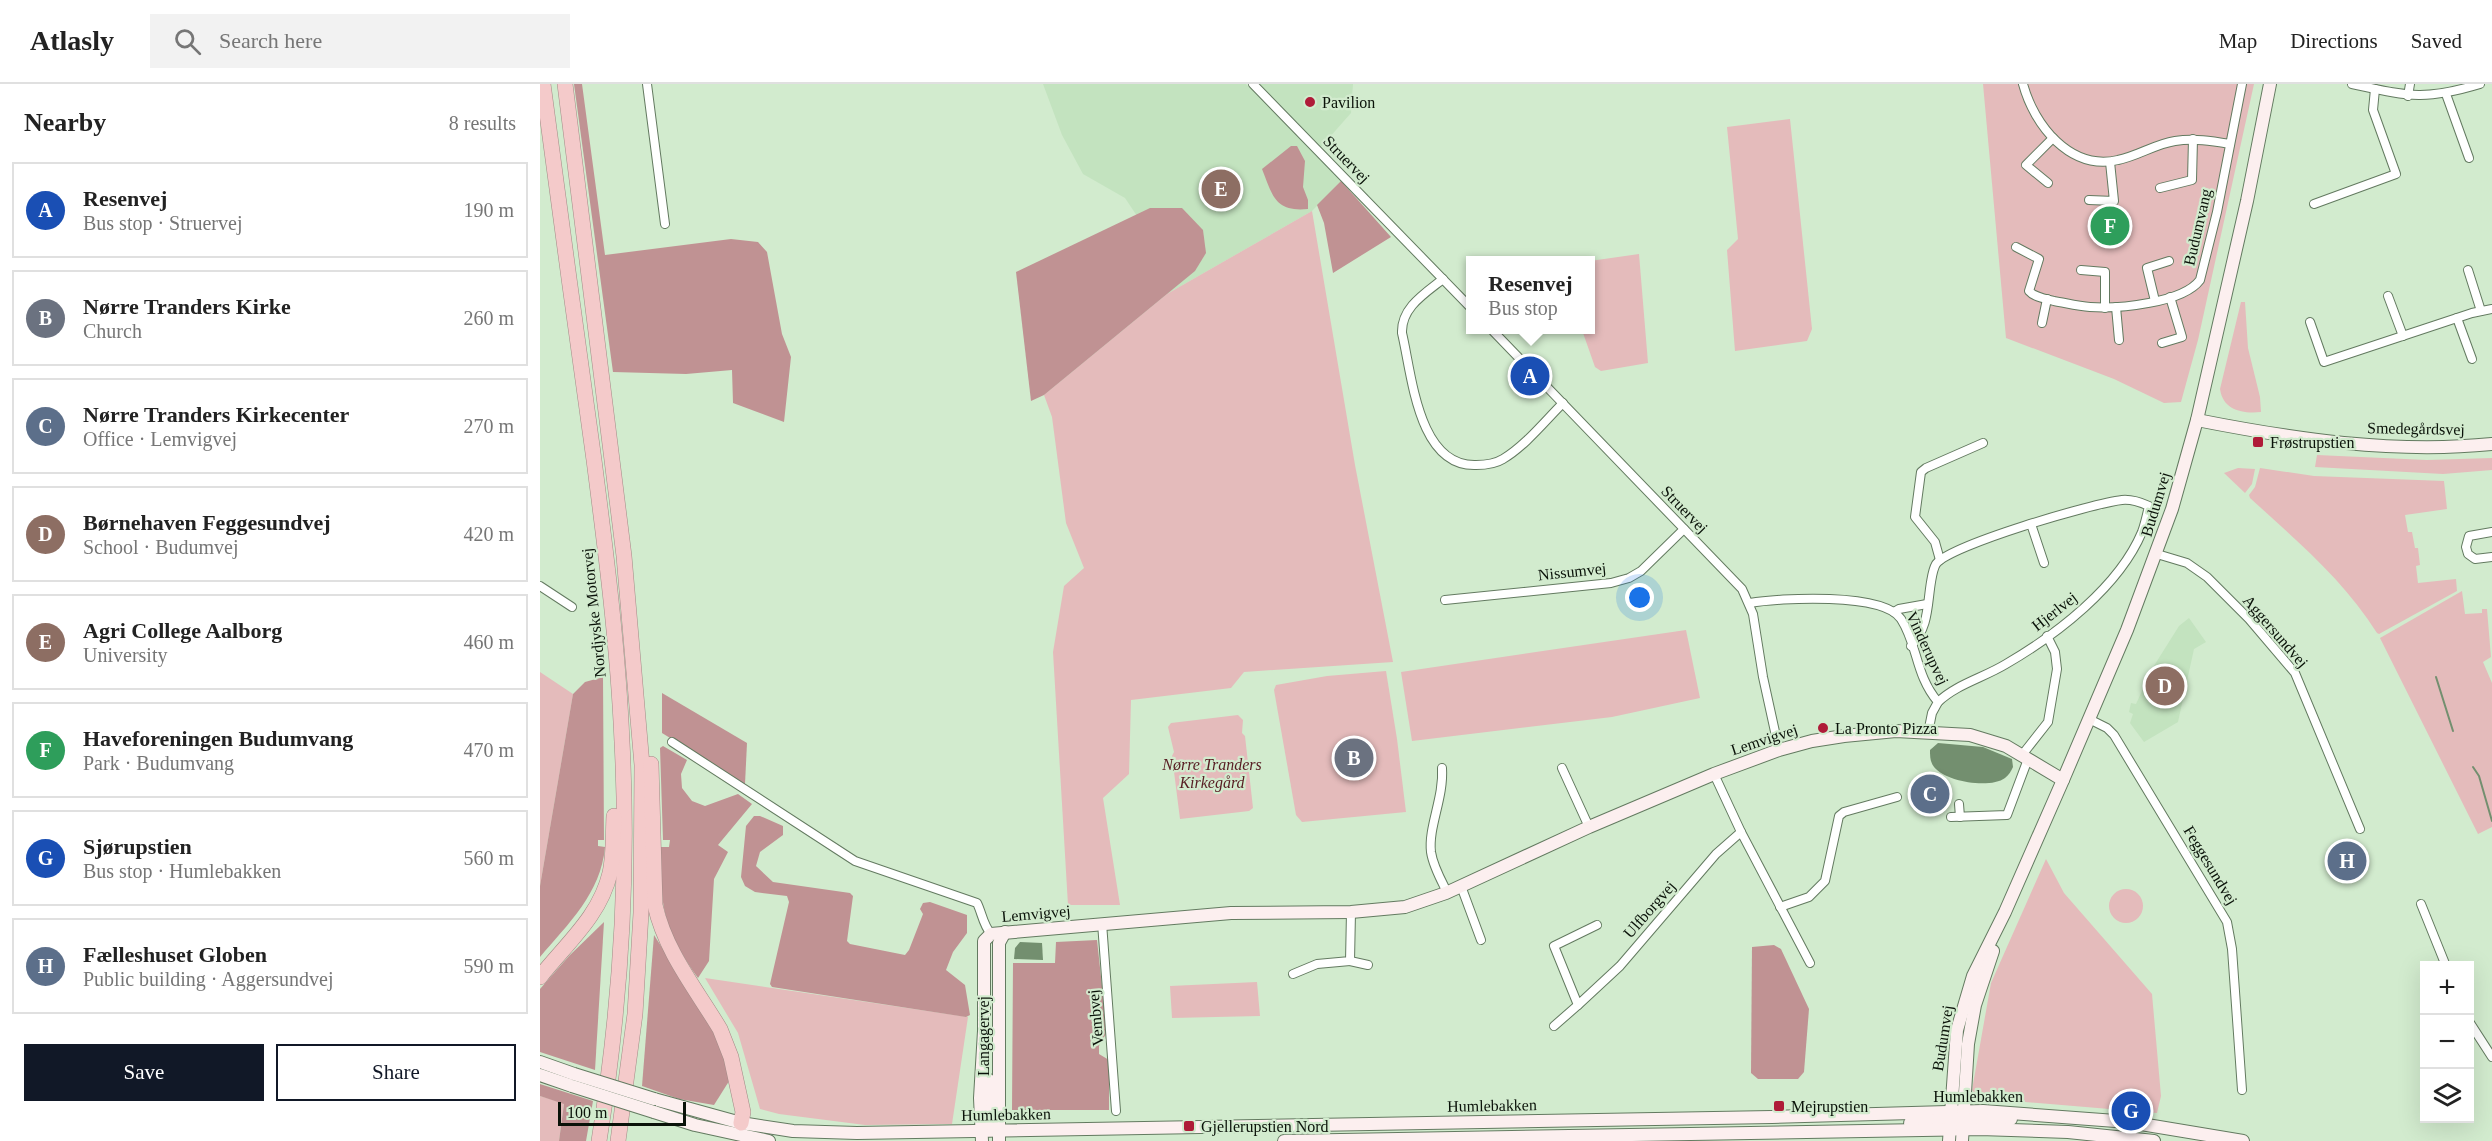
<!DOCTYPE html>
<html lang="en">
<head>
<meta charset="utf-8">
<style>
	:root { --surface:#fff; --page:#f2f2f2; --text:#222; --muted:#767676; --line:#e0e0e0; --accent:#111827 }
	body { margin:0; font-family:Georgia,serif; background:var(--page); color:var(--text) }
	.controls { position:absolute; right:18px; bottom:18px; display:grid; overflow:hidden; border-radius:0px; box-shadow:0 6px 24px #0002 }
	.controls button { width:54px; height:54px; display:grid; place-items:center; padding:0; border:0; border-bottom:2px solid var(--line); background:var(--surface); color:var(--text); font:30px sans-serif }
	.scale { position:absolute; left:18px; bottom:15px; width:128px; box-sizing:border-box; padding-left:6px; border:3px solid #0a1209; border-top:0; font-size:16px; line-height:21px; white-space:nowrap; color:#0a1209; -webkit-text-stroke:4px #d2ebce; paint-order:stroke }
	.you { position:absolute; left:1100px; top:514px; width:21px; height:21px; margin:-15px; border:4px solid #fff; border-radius:50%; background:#1a73e8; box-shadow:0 0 0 9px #1a73e833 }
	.badge { display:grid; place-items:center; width:39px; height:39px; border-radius:50%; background:var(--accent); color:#fff; font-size:20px; font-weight:700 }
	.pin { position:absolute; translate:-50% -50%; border:3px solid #fff; box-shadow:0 2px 6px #0006 }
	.popup { position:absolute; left:926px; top:172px; width:129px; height:78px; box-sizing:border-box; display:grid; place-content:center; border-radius:0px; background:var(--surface); filter:drop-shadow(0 2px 4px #0005); font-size:20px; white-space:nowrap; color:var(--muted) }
	.popup b { font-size:22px; color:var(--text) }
	.popup::after { content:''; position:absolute; left:50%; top:100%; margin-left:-12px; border:12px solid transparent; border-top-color:var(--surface) }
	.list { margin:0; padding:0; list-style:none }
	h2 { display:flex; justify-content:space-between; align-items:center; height:78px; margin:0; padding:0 24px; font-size:26px }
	h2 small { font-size:20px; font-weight:400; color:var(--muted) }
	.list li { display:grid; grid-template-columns:39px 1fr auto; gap:18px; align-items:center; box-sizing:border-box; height:96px; margin:0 12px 12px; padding:0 12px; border:2px solid var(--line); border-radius:0px }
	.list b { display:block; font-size:22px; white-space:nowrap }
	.list p { margin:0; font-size:20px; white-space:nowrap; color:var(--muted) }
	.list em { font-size:20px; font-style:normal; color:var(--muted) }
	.actions { display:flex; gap:12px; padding:18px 24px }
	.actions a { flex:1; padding:14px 0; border:2px solid var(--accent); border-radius:0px; text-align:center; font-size:21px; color:var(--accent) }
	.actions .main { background:var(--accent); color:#fff }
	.icon { flex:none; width:33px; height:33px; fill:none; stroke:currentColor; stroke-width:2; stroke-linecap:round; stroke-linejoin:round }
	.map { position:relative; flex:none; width:1952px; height:1057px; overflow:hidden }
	header { display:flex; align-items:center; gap:36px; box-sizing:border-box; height:84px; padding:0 30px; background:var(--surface); border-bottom:2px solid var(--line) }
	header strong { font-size:28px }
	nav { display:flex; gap:33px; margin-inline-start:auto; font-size:21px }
	.search { width:420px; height:54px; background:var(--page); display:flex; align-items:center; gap:15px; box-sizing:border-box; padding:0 21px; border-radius:0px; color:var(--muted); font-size:22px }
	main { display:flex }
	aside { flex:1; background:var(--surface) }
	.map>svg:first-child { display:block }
</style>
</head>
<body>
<header>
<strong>Atlasly</strong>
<div class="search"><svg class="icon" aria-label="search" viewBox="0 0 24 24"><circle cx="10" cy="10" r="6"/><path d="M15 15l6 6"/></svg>Search here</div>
<nav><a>Map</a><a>Directions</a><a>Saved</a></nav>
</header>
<main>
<aside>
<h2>Nearby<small>8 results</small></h2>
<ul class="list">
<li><span class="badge" style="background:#1a4fb4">A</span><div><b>Resenvej</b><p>Bus stop · Struervej</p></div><em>190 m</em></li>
<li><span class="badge" style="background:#6b7280">B</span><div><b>Nørre Tranders Kirke</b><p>Church</p></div><em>260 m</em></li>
<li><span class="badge" style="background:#5c6f8a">C</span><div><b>Nørre Tranders Kirkecenter</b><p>Office · Lemvigvej</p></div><em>270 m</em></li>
<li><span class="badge" style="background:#8d6e63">D</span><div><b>Børnehaven Feggesundvej</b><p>School · Budumvej</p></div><em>420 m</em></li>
<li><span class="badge" style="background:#8d6e63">E</span><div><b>Agri College Aalborg</b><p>University</p></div><em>460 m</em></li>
<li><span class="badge" style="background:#2e9e5b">F</span><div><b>Haveforeningen Budumvang</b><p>Park · Budumvang</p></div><em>470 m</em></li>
<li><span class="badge" style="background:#1a4fb4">G</span><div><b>Sjørupstien</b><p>Bus stop · Humlebakken</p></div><em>560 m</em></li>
<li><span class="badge" style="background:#5c6f8a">H</span><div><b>Fælleshuset Globen</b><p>Public building · Aggersundvej</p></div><em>590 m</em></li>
</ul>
<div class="actions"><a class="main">Save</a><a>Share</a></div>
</aside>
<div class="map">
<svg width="1952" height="1057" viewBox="0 0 1952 1057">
	<rect width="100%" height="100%" fill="#d2ebce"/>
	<g fill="#c3e3bf">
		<polygon points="503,0 706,0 801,97 772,127 627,210 597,132 585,114 543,90 522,51"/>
		<polygon points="719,0 813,0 811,29 781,63"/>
		<polygon points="1649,534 1666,558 1654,565 1638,638 1604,658 1590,639 1593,630 1589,628 1591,619 1596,620 1612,585 1639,542"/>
	</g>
	<g fill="#e4bbbb">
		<polygon points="1443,0 1714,0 1658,256 1641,318 1624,319 1574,295 1466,254"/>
		<polygon points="1250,35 1272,245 1267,257 1195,267 1187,166 1198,155 1187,43"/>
		<polygon points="772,127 815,381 853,578 704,588 691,604 591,616 589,690 563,714 580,821 528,821 513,568 524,502 544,484 526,439 512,333 504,311 627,210"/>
		<polygon points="1099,170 1108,279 1061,287 1055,283 1042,246 1050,246 1050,177"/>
		<path d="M1701,218H1705L1708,264L1720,313L1721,328C1702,330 1683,326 1680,305Z"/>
		<polygon points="1777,371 1887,376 1952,374 1952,386 1903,390 1775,383"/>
		<polygon points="1698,384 1715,385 1712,400 1705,409 1684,389"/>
		<path d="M1720,384L1774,392L1904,397L1907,425L1865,431L1868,448H1872L1875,464H1878L1880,481L1876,482L1878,499L1916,495L1917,507L1839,550L1837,549C1804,496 1756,456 1710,414L1709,411L1715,403Z"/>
		<polygon points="1922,507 1925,530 1942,529 1942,525 1947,525 1951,573 1943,578 1952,599 1952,743 1938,750 1840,554"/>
		<polygon points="1146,546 1160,614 1072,633 872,657 861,588"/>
		<polygon points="846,587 857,655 866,728 762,738 756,731 734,606 736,601 787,592"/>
		<polygon points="0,588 33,610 0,802"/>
		<polygon points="698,631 703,636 702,649 705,652 713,724 709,727 640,735 632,672 634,668 628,643 631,639"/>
		<polygon points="1506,775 1524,809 1612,910 1621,1012 1617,1029 1438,1014 1432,1006 1451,899"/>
		<circle cx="1586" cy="822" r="17"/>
		<polygon points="165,894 428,933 412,1040 325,1041 239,1030 220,1025 198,949"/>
		<polygon points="717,898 720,932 632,934 630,902"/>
		<polygon points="0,1012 24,1019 19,1057 0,1057"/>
	</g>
	<g fill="#c09293">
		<polygon points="34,0 42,0 65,171 191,155 218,158 227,168 242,250 251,273 244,338 193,319 192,286 146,290 73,288"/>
		<path d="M751,62H757L765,77L763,103L768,116V125C735,128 733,113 722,85Z"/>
		<polygon points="801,97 851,153 793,189 784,139 777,121"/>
		<polygon points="610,124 642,124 663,146 666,169 655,187 504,311 491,317 476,188"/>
		<path d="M63,593L64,756H58V762L65,763C61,809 28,840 0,873V802L33,610L45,598Z"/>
		<polygon points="122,609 207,659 205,700 122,649"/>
		<path d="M123,662L147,676L141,690L142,704L152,717L165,722L198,710L212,720L178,761L188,768L174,795L169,877L158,894C122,842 121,824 120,763H129L130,756H123L120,664Z"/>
		<polygon points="214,732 220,732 243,742 243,751 220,768 216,782 233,798 310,809 313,812 307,857 310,860 365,871 369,866 383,830 380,825 383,819 390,818 427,831 427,849 413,868 406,886 425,901 430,931 426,933 232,903 230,900 249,818 247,812 215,808 205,802 201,793 206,742"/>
		<polygon points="64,838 55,986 0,968 0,905 29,872"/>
		<polygon points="114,851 179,954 191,994 174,1021 139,1015 102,1002"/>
		<polygon points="557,856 567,948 559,962 559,970 569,976 569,1026 472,1026 473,879 515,879 516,858"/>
		<polygon points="1234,861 1241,865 1269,925 1264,988 1258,995 1218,995 1211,989 1212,863"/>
		<polygon points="0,1000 53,1017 46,1057 19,1057 24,1020 0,1012"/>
	</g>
	<g fill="#738f6f">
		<path d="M1398,659L1443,663L1472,675L1473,683C1471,687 1469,691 1465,694C1450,705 1406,698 1394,683C1390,678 1390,672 1390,666Z"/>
		<polygon points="480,858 502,859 503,876 474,875 475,864"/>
	</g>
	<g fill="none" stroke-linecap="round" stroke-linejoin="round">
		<g stroke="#738f6f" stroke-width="2">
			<polyline points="1896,593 1913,647"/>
			<polyline points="1933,683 1939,692 1952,737"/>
		</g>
		<defs>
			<g id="street">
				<polyline points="107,0 125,140"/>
				<polyline points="713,0 930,223"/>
				<path d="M1483,0C1494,41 1530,87 1578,76C1598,72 1615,60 1635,57C1654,54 1672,57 1690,60"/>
				<path d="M1812,0C1868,12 1884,17 1940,0"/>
				<polyline points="1906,10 1929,74"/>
				<polyline points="1868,12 1870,0"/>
				<polyline points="1508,99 1486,81 1513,54"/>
				<polyline points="1620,104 1652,96 1653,55"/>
				<polyline points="1549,116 1574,117 1570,78"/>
				<polyline points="1774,120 1856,90 1833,26 1835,5"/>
				<path d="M1476,163L1499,175L1489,207C1494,213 1506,215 1514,217C1526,219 1538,222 1550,223C1578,225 1643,219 1660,196L1677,128L1702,0"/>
				<polyline points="1541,186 1565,188 1565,224"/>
				<polyline points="1928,186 1941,227"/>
				<path d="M903,195C884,210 861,224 862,249C872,291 878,383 936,381C945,381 955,380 963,375C985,362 1005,337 1023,319"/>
				<polyline points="1848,212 1863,252"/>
				<polyline points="1615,217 1607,184 1629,177"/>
				<polyline points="1576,223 1579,256"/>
				<polyline points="1917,234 1932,275"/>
				<polyline points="1770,238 1784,278 1932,229 1952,225"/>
				<polyline points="1502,239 1507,215"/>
				<polyline points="952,246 1202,505 1213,530 1223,593 1239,666"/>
				<polyline points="1622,259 1642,253 1630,213"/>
				<polyline points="1491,440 1504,479"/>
				<polyline points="1952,448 1929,452 1926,463 1928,470 1935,475 1952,473"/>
				<polyline points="1617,470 1647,479 1667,493 1709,535 1755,589 1820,745"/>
				<polyline points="1400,476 1395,458 1375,433 1381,388 1386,384 1443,359"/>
				<polyline points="0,502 32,523"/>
				<polyline points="905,516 1071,499 1089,494 1101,487 1144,445"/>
				<path d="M1210,519C1239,514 1343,508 1361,535C1378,561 1375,591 1398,618L1392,629L1388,649"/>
				<polyline points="1354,528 1359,525 1387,520"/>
				<path d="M1371,562C1389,543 1387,522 1391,498C1392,492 1393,485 1396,480C1410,461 1554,419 1582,416C1592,415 1600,418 1609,422C1607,431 1605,440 1602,448C1579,503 1516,551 1466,580C1443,594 1417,600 1398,618"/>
				<polyline points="1549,635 1567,644 1574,651 1687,838 1692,865 1702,1006"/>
				<path d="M132,658L315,777L437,819C442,829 443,841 451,850"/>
				<polyline points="1482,671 1508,638 1517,585 1515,568 1507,552"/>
				<path d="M902,684C904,714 888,743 891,768C893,782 901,796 907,808"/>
				<polyline points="1022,684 1049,743"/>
				<polyline points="1174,690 1201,748 1270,879"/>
				<polyline points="1419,720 1420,733"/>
				<polyline points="1411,733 1467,731 1488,675"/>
				<polyline points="921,802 941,856"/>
				<polyline points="1881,820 1906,882"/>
				<polyline points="1240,823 1269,813 1285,797 1299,732 1304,728 1357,713"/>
				<polyline points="562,839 576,1027"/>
				<polyline points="1057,841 1014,862 1038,921 1080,882 1176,770 1201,748"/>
				<polyline points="810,877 828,881"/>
				<polyline points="753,890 777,880 810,877 811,828"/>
				<polyline points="1930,939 1952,973"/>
				<polyline points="1014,942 1038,921"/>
			</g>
			<g id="secondary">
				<path d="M1657,336C1753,355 1854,370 1952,360"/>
				<polyline points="0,978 34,990"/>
				<polyline points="0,991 32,1002"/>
				<polyline points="449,996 449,1038"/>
				<polyline points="114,1015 201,1039 253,1047 317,1049 1232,1033 1443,1027 1589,1038 1703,1057"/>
				<polyline points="114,1028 155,1041 229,1057"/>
				<polyline points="1370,1039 1412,1034"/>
				<polyline points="1417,1039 1471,1035"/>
				<polyline points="442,1057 440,1014 444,947 444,857 451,850 691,829 811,828 865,823 906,809 1049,743 1174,690 1239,666 1272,657 1304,652 1356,647 1430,651 1466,662 1523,696"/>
				<polyline points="459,1057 459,859 465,848"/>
				<polyline points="744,1057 1440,1045 1528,1048 1614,1057"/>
				<polyline points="1409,1057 1417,946 1433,892 1465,828 1523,696 1587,546 1632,425 1657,336 1707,117 1730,0"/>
				<polyline points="1422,1057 1428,960 1435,921 1453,867"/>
			</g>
			<g id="highway">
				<path d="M3,0C19,125 37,251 54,376C66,469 78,563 82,658C89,791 80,926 59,1057"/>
				<polyline points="25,0 84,472 102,681 101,829 95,930 78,1057"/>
				<path d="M111,680L115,821C125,867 156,905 180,945L191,973L203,1028L201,1039"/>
				<path d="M0,893C26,860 60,832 70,789C74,771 73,751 74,732"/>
			</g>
		</defs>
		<use href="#street" stroke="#637a60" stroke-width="10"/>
		<use href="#secondary" stroke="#637a60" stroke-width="14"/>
		<use href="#highway" stroke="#a28a86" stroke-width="16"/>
		<use href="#street" stroke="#fff" stroke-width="8"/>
		<use href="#secondary" stroke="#fcefef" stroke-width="12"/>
		<use href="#highway" stroke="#f4caca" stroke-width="15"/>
		<defs>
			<g id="secondary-bridge">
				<polyline points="34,990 114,1015"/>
				<polyline points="32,1002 114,1028"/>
			</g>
		</defs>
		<use href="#secondary-bridge" stroke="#637a60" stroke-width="14" stroke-linecap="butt"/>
		<use href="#secondary-bridge" stroke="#fcefef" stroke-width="12"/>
	</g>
	<g fill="#af1b38" stroke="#d2ebce" stroke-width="2">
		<circle cx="770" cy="18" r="6"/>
		<rect x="1712" y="352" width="12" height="12" rx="3"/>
		<circle cx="1283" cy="644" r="6"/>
		<rect x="1233" y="1016" width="12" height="12" rx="3"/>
		<rect x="643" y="1036" width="12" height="12" rx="3"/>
	</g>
	<g text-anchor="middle" stroke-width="4.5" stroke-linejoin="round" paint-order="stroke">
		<g font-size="16" fill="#0a1209" stroke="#d2ebce" text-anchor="start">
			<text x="782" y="24">Pavilion</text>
			<text x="1730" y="364">Frøstrupstien</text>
			<text x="1295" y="650">La Pronto Pizza</text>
			<text x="1251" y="1028">Mejrupstien</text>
			<text x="661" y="1048">Gjellerupstien Nord</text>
		</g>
		<g font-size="16" fill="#0a1209" stroke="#d2ebce">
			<text transform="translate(807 75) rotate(46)" y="6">Struervej</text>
			<text transform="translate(1657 143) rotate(-77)" y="6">Budumvang</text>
			<text transform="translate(1876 344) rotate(1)" y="6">Smedegårdsvej</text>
			<text transform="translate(1615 420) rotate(-73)" y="6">Budumvej</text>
			<text transform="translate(1145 425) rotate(46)" y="6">Struervej</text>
			<text transform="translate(1032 487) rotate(-6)" y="6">Nissumvej</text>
			<text transform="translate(1514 527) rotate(-38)" y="6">Hjerlvej</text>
			<text transform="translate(53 529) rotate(-96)" y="6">Nordjyske Motorvej</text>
			<text transform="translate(1736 547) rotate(49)" y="6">Aggersundvej</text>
			<text transform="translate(1388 564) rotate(65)" y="6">Vinderupvej</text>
			<text transform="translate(1224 655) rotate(-18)" y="6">Lemvigvej</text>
			<text transform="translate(1671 781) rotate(59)" y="6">Feggesundvej</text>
			<text transform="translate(1109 825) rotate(-49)" y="6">Ulfborgvej</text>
			<text transform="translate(496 829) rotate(-5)" y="6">Lemvigvej</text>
			<text transform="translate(555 934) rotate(-95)" y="6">Vembvej</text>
			<text transform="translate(443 952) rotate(-90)" y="6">Langagervej</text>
			<text transform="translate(1402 954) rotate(-81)" y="6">Budumvej</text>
			<text x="1438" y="1018">Humlebakken</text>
			<text transform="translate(952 1021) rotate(-1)" y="6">Humlebakken</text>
			<text transform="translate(466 1030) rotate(-1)" y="6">Humlebakken</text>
		</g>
		<g font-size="16" font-style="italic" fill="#571c22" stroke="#d2ebce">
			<text x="672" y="686">Nørre Tranders<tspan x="672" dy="18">Kirkegård</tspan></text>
		</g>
	</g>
</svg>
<div class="controls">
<button>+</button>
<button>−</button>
<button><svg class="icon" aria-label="layers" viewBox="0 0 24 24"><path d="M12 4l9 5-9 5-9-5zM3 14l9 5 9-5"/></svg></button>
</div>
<div class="scale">100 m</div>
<div class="you"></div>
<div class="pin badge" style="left:990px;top:292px;background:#1a4fb4">A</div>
<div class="popup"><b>Resenvej</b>Bus stop</div>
<div class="pin badge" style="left:814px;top:674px;background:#6b7280">B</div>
<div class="pin badge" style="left:1390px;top:710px;background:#5c6f8a">C</div>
<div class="pin badge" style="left:1625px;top:602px;background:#8d6e63">D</div>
<div class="pin badge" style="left:681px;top:105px;background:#8d6e63">E</div>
<div class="pin badge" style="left:1570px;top:142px;background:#2e9e5b">F</div>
<div class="pin badge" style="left:1591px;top:1027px;background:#1a4fb4">G</div>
<div class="pin badge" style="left:1807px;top:777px;background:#5c6f8a">H</div>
</div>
</main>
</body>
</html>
